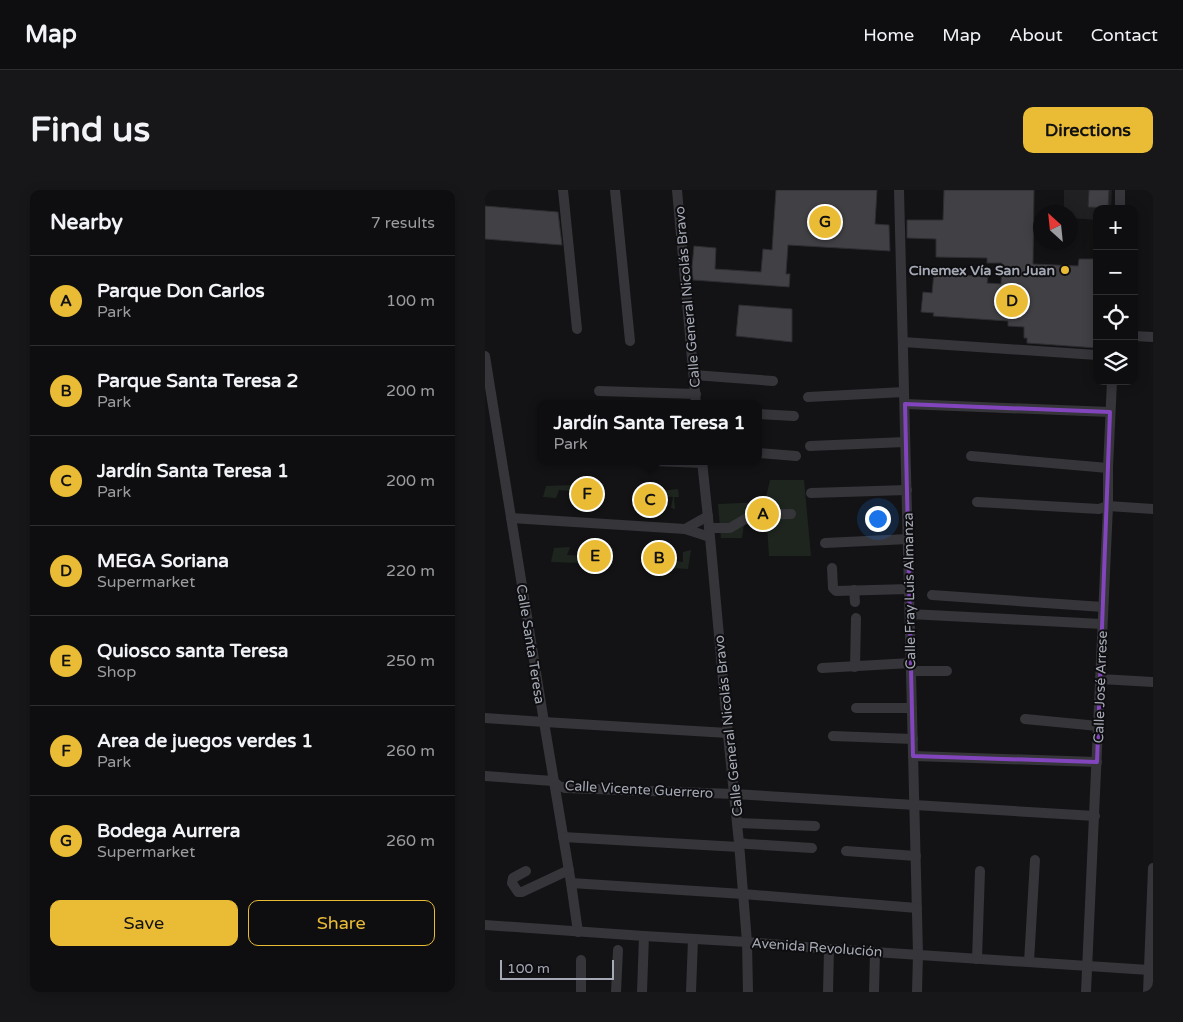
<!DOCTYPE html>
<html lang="en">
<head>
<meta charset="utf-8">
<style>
	:root { --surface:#0e0e10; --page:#171719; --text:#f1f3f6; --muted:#9b9c9f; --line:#2e2e30; --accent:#eabc36 }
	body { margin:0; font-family:"Varela Round",sans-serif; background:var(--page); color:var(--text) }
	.controls { position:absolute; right:15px; top:15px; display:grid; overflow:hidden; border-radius:10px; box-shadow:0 2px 12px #0003 }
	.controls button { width:45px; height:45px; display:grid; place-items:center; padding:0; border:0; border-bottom:1px solid var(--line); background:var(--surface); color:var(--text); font:25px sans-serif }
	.compass { position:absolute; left:548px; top:15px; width:45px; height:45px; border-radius:50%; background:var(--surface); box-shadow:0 2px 12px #0003; rotate:333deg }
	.scale { position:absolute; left:15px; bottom:12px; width:114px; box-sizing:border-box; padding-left:5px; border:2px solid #a5a9b5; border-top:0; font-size:14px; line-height:18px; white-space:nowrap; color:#a5a9b5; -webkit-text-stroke:4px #0e0e10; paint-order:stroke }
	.you { position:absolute; left:392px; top:328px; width:18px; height:18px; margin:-12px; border:4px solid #fff; border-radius:50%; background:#1a73e8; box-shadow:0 0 0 8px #1a73e833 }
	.badge { display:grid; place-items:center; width:32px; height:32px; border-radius:50%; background:var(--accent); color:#111; font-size:16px; font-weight:700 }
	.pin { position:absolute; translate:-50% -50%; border:2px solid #fff; box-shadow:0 1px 5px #0006 }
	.popup { position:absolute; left:52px; top:210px; width:225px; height:65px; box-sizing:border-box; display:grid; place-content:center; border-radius:10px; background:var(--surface); filter:drop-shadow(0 1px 4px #0005); font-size:16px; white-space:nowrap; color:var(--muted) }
	.popup b { font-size:19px; color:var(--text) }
	.popup::after { content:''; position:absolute; left:50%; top:100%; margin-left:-10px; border:10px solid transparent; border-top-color:var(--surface) }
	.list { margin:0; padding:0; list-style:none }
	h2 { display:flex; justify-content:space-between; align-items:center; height:65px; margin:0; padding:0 20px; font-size:21px }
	h2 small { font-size:16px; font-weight:400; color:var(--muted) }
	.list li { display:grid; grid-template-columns:32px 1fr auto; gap:15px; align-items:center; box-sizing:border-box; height:90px; padding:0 20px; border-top:1px solid var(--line) }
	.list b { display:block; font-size:19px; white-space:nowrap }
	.list p { margin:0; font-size:16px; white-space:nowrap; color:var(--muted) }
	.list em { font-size:16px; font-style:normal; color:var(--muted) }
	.actions { display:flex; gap:10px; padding:15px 20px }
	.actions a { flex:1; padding:11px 0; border:1px solid var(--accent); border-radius:10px; text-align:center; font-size:18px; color:var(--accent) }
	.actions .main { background:var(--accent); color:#111 }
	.icon { flex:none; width:28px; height:28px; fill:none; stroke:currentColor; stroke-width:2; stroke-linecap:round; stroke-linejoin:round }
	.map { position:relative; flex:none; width:668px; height:802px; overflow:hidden; border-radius:10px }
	header { display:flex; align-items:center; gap:30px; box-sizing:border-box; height:70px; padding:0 25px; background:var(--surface); border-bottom:1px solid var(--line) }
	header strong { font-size:24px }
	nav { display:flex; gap:28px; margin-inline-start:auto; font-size:18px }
	.intro { display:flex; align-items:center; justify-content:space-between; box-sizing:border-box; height:120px; padding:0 30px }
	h1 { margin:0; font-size:35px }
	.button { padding:12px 22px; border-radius:10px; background:var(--accent); color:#111; font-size:18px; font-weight:700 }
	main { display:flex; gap:30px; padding:0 30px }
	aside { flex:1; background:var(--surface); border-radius:10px; box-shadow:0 2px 12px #0003 }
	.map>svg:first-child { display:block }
</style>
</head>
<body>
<header>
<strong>Map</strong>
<nav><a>Home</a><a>Map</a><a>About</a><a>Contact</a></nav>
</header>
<div class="intro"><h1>Find us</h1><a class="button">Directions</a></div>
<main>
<aside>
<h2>Nearby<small>7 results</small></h2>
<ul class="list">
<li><span class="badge">A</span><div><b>Parque Don Carlos</b><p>Park</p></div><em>100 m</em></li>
<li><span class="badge">B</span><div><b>Parque Santa Teresa 2</b><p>Park</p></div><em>200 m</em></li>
<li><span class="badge">C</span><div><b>Jardín Santa Teresa 1</b><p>Park</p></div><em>200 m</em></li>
<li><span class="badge">D</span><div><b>MEGA Soriana</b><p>Supermarket</p></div><em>220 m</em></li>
<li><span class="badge">E</span><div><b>Quiosco santa Teresa</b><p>Shop</p></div><em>250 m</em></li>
<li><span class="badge">F</span><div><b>Area de juegos verdes 1</b><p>Park</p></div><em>260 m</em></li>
<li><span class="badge">G</span><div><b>Bodega Aurrera</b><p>Supermarket</p></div><em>260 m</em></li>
</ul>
<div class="actions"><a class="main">Save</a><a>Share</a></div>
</aside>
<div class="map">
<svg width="668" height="802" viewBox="0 0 668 802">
	<rect width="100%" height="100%" fill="#131315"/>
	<polygon fill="#201f22" points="579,0 627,0 626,19 612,19 612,30 586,28 586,22 579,22"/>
	<g fill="#1e251f">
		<polygon points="285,290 319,290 326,366 284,366 282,335 259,334 257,348 236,348 233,314 280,312"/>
		<polygon points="119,294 116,309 89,309 87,301 74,300 71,308 58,307 61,296"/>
		<polygon points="193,299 194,307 189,307 190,319 186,318 188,307 173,306 170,317 158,312 159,303"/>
		<polygon points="103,356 128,358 128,374 66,372 69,358 85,357 82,365 99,366"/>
		<polygon points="206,360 203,379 168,377 166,365 184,363 181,370 198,372 198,362"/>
	</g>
	<g fill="#404045" stroke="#2e2d31">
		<polygon points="291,0 392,0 390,34 404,35 405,61 303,55 301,84 305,84 304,97 208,90 207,77 209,56 231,58 230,79 276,82 278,59 287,60"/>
		<polygon points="459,0 549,0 548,74 593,76 594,69 612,69 612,158 542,153 542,148 539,148 539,137 523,136 523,131 448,126 449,123 436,122 438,102 447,103 449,83 503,87 502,93 516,94 517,73 502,73 502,68 451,67 451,49 422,48 422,30 458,30"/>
		<polygon points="604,0 624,0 623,18 603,17"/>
		<polygon points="0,16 73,22 77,55 0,49"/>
		<polygon points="254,115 307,119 307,152 251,146"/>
	</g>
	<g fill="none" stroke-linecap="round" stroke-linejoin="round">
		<g stroke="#35353a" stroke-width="10">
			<polyline points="78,0 92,139"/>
			<polyline points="130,0 145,151"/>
			<polyline points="192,0 211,214"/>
			<polyline points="414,0 433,764 432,802"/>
			<polyline points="635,19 635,0"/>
			<polyline points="649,146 668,147"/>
			<polyline points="418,152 612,165"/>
			<polyline points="0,166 59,532 86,693 93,742"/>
			<polyline points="209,185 288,191"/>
			<polyline points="114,201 211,204"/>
			<polyline points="323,207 419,202"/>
			<polyline points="420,214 625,222"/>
			<polyline points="274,224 309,226"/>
			<polyline points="325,256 420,252"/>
			<polyline points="274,263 311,266"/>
			<polyline points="486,266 623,278"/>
			<polyline points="168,271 218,273"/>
			<polyline points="217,271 225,347 244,555 254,653 262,752 263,802"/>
			<polyline points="326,303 422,300"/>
			<polyline points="492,312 614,319 623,316 668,319"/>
			<polyline points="26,328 200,339 225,347"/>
			<polyline points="224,338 245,338 267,325 306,324"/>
			<polyline points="200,339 223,326"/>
			<polyline points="340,353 423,349"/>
			<polyline points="347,378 348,398 351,401 424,399"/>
			<polyline points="369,400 370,412"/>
			<polyline points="447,405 618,417"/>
			<polyline points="425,424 617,434"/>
			<polyline points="370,477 371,428"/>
			<polyline points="337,478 426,473"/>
			<polyline points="426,481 462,481"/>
			<polyline points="615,489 668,492"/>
			<polyline points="371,518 427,518"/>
			<polyline points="0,528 59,532 243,543"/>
			<polyline points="540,529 613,536"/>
			<polyline points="348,546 428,549"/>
			<polyline points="428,566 612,572"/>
			<polyline points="0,586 68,591 74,596 80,598 249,604 610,626"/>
			<polyline points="252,633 330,636"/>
			<polyline points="78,647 254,657"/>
			<polyline points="254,653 263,654 327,658"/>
			<polyline points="361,661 431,666"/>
			<polyline points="41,681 28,688 27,693 33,702 37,702 84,680"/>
			<polyline points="86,693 258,704 432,718"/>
			<polyline points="0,735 159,746 262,752 344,759 664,780"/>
			<polyline points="492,769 495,681"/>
			<polyline points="544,772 550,670"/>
			<polyline points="96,802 96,770"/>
			<polyline points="131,802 133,760"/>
			<polyline points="157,802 159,746"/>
			<polyline points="206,802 208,749"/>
			<polyline points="343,802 344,759"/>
			<polyline points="389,802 390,762"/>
			<polyline points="601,802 623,316 623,278 627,191"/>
			<polyline points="663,802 668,678"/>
		</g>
	</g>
	<path fill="none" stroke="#8345bd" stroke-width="4" stroke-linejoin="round" d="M420,214L625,222L612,572L428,566Z"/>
	<circle fill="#eabc36" stroke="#0e0e10" stroke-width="2" cx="580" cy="80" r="5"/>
	<g text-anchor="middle" stroke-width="4" stroke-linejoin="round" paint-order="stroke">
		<g font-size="14" font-weight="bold" fill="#a5a9b5" stroke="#0e0e10" text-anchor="end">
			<text x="570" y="85">Cinemex Vía San Juan</text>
		</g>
		<g font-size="14" fill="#a5a9b5" stroke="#0e0e10">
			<text transform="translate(202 107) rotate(-95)" y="5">Calle General Nicolás Bravo</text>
			<text transform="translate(424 401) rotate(-91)" y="5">Calle Fray Luis Almanza</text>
			<text transform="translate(46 454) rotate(81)" y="5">Calle Santa Teresa</text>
			<text transform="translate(615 497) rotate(-88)" y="5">Calle José Arrese</text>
			<text transform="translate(243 536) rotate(-96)" y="5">Calle General Nicolás Bravo</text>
			<text transform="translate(154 599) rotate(3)" y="5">Calle Vicente Guerrero</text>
			<text transform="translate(332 757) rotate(4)" y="5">Avenida Revolución</text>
		</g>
	</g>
</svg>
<div class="controls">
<button>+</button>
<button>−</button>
<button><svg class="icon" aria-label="locate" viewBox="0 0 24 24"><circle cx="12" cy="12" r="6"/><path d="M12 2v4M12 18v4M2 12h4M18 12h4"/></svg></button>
<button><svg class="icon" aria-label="layers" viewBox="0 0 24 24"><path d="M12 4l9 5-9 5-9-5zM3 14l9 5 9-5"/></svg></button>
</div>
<svg class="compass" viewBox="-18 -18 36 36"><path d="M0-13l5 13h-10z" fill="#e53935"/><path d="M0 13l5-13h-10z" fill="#9b9c9f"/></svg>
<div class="scale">100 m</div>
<div class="you"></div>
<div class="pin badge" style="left:278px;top:324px">A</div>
<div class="pin badge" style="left:174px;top:368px">B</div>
<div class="pin badge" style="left:165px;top:310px">C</div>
<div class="popup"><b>Jardín Santa Teresa 1</b>Park</div>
<div class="pin badge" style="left:527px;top:111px">D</div>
<div class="pin badge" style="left:110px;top:366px">E</div>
<div class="pin badge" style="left:102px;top:304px">F</div>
<div class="pin badge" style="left:340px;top:32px">G</div>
</div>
</main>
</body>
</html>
